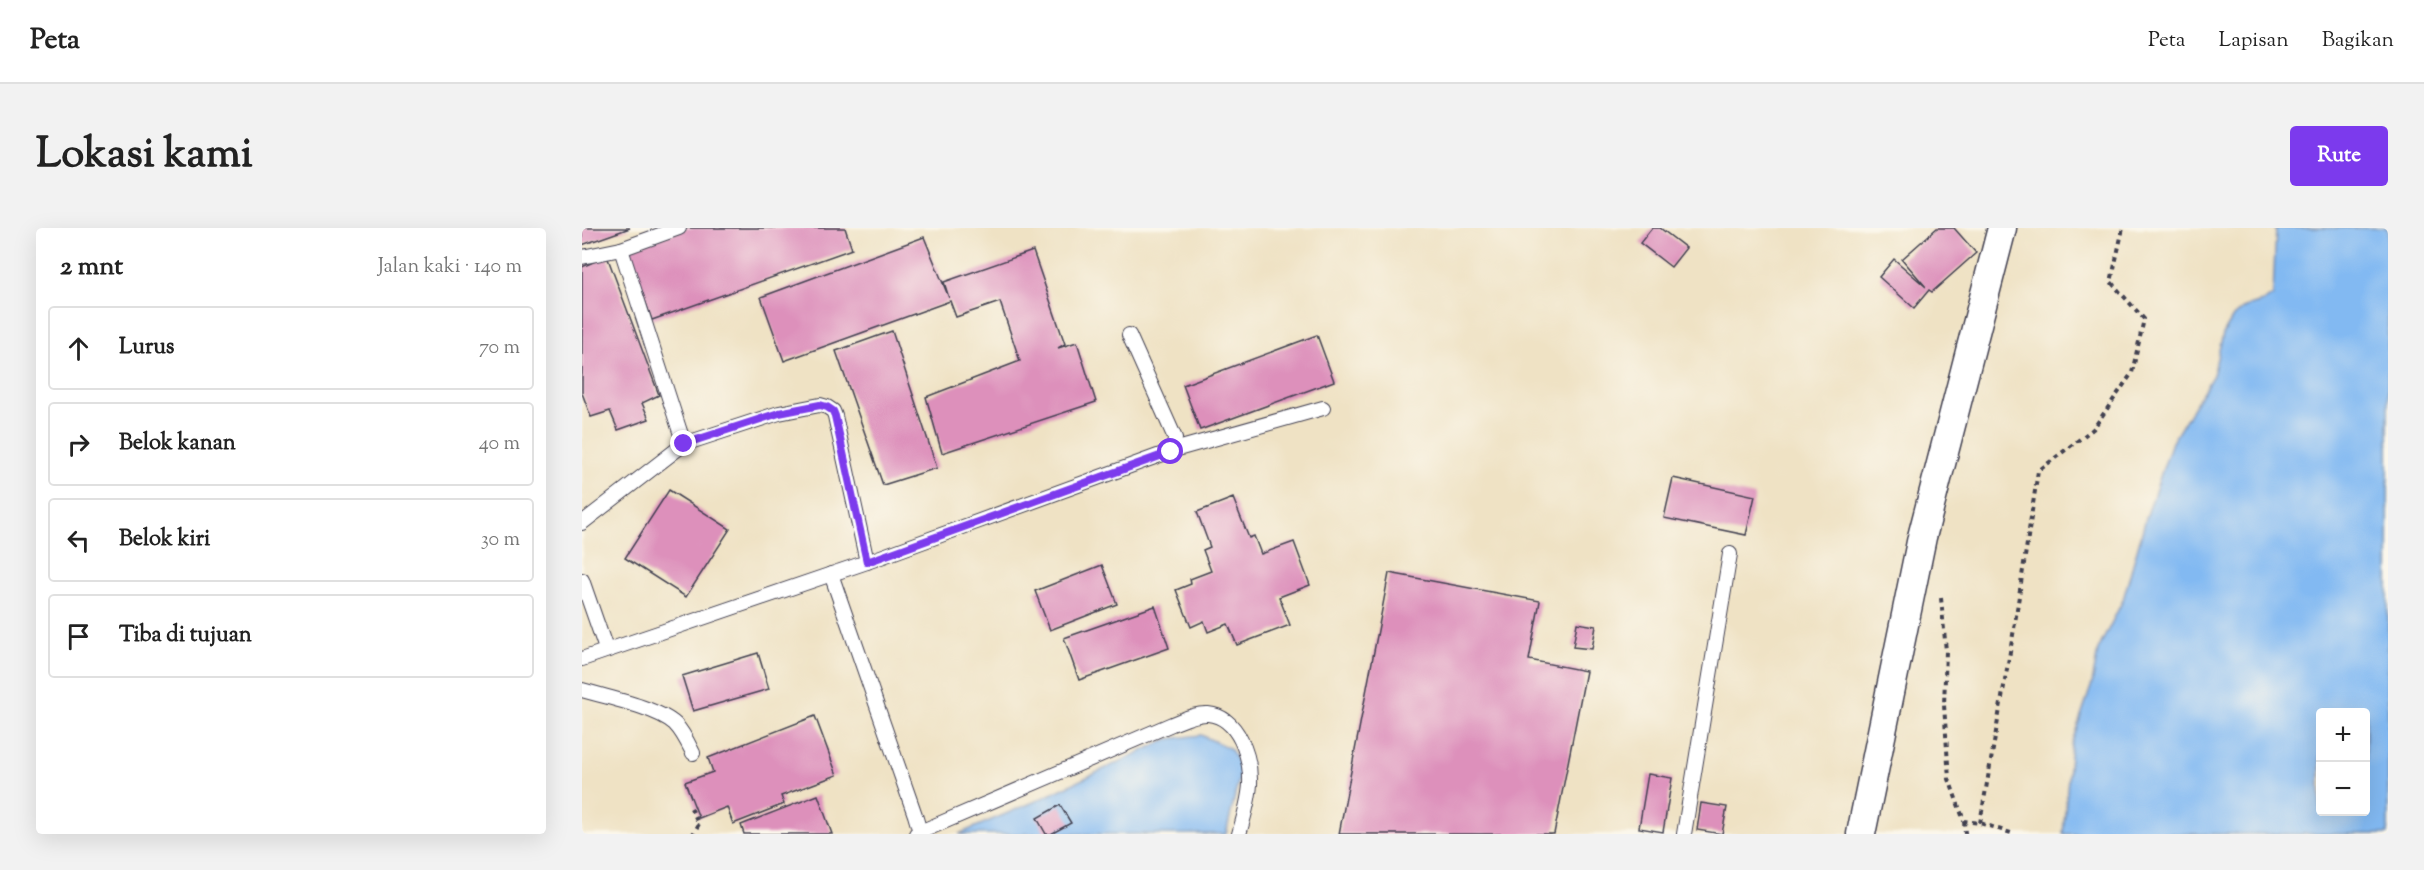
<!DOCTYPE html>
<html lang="id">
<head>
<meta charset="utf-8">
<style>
	:root { --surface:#fff; --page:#f2f2f2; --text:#222; --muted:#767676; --line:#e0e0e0; --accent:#7c3aed }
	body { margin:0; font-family:"Sorts Mill Goudy",serif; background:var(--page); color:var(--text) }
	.controls { position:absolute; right:18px; bottom:18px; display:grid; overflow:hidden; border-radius:6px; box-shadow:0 6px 24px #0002 }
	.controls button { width:54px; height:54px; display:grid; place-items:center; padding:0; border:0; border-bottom:2px solid var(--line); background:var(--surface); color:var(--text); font:30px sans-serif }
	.stop { position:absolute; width:18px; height:18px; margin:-14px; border:4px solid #7c3aed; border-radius:50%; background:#fff }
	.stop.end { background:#7c3aed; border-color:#fff; box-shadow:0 2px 6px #0008 }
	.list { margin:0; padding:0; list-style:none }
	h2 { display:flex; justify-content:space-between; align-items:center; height:78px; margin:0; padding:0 24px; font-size:26px }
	h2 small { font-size:20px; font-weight:400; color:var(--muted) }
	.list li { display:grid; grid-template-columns:39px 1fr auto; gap:18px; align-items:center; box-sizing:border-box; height:84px; margin:0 12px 12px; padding:0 12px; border:2px solid var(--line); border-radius:6px }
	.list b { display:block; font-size:22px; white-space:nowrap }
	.list em { font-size:20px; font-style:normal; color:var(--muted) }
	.icon { flex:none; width:33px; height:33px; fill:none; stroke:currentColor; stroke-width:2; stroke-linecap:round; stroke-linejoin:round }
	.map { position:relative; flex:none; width:1806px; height:606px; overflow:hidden; border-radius:6px }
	header { display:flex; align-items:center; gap:36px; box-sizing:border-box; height:84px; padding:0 30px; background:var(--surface); border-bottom:2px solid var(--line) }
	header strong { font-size:28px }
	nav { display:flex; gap:33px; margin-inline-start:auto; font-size:21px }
	.intro { display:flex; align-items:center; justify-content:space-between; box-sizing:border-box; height:144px; padding:0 36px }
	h1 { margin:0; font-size:42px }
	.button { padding:15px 27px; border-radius:6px; background:var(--accent); color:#fff; font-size:21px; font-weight:700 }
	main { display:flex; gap:36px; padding:0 36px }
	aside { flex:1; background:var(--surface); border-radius:6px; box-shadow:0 6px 24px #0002 }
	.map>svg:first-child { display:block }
</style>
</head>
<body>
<header>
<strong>Peta</strong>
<nav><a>Peta</a><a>Lapisan</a><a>Bagikan</a></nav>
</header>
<div class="intro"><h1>Lokasi kami</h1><a class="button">Rute</a></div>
<main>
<aside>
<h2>2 mnt<small>Jalan kaki · 140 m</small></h2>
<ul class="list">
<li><svg class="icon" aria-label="ahead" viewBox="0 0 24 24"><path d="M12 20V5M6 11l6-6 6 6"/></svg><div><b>Lurus</b></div><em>70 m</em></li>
<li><svg class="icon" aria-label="right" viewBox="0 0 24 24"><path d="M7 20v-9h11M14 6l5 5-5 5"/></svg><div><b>Belok kanan</b></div><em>40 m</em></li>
<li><svg class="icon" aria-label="left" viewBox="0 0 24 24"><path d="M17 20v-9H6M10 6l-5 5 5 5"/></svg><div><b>Belok kiri</b></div><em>30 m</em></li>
<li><svg class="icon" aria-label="arrive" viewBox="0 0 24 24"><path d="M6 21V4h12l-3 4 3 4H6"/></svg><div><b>Tiba di tujuan</b></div></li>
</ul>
</aside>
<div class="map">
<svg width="1806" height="606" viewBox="0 0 1806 606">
	<rect width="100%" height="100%" fill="#fbf7ec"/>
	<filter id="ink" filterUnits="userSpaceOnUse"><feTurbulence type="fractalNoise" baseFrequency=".0167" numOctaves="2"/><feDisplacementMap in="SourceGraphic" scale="12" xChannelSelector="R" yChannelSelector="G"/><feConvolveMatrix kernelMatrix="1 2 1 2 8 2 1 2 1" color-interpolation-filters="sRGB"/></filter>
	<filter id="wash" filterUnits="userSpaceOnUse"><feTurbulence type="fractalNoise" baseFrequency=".008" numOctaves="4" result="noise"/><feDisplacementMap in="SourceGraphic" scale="24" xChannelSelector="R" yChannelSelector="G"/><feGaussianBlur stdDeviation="1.35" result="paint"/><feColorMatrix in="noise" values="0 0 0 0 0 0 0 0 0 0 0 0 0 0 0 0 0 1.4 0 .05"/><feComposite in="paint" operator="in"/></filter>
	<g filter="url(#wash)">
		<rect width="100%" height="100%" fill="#efe2c4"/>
		<g fill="#82b9f2" stroke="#526e96" stroke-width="1.5" fill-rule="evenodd">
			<path d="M1694,0H1806V606H1481L1489,517L1510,456L1516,422L1541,372L1564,290L1590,214L1631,147L1641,106L1651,89L1663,79L1681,74L1691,67ZM1784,484V584H1738V484Z"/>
			<polygon points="619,507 649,521 659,542 644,606 377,606 454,573 586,511"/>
		</g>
		<g id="blocks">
			<g fill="#dd90bb">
				<polygon points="0,0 48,0 0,17"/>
				<polygon points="105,0 263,0 270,21 70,92 45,22"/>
				<polygon points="1070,0 1078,0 1104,20 1089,39 1058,15"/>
				<polygon points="1355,0 1372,0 1394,25 1350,64 1347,62 1332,80 1297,49 1312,31 1344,59 1320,31"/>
				<polygon points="342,9 367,70 362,54 451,23 483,116 476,120 495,114 514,174 360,225 344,169 438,133 418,74 374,89 368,73 202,133 179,69"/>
				<polygon points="25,28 77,167 60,175 67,191 36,202 28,183 9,189 0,165 0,39"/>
				<polygon points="310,103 355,240 301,257 254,123"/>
				<polygon points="735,107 752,153 618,202 601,157"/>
				<polygon points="1091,250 1173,268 1164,307 1082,290"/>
				<polygon points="87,262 148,301 104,369 43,330"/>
				<polygon points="651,270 667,310 672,308 679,326 712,314 728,357 697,369 708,397 655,417 646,396 626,404 622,393 609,399 594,362 609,356 608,351 629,343 621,322 628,319 615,284"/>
				<polygon points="520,337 535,376 468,402 453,363"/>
				<polygon points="807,345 958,373 947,432 1004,443 972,606 757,606"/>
				<polygon points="573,378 587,420 497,452 482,410"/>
				<polygon points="995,395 1014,398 1010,421 991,419"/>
				<polygon points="176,425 187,461 111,483 100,448"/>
				<polygon points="233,488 255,547 199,568 202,576 151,596 145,579 117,590 103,554 131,544 126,530"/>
				<polygon points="1066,546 1090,550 1081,604 1057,600"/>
				<polygon points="236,567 250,606 162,606 159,597"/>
				<polygon points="1119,575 1145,579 1140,606 1115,602"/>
				<polygon points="478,577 489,595 469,606 464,606 455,590"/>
			</g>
		</g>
	</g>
	<g filter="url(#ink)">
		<use href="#blocks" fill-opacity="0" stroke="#413f50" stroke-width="1.5"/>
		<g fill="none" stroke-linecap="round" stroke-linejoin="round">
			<defs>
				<g id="service">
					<polyline points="39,21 102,216"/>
					<polyline points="0,29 39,21 97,0"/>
					<polyline points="592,222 741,180"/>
					<polyline points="0,295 102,216 197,185 238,177 245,179 251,183 253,188 285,334"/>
					<polyline points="249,346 333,587 338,604 334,606"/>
					<polyline points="0,352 24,421"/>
					<polyline points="0,431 285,334 592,222 593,210 547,107"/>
					<path d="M0,462C24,469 76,480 93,496C101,504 106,515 111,525"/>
					<path d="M338,604L590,496C601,492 614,485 626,486C657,489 669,530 668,556C667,573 662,589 657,606"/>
					<polyline points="1102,606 1148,326"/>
				</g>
				<polyline id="minor" points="1279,606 1340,309 1420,0"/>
			</defs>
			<use href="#service" stroke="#413f50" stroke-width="16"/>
			<use href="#minor" stroke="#413f50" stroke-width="31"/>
			<g stroke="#413f50" stroke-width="4" stroke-dasharray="4.5 4.5" stroke-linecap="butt">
				<polyline points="1359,370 1364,423 1362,477 1367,551 1382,593 1398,595 1432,606"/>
				<polyline points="109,580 117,596 111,606"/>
				<polyline points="1382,593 1383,606"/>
				<polyline points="1398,595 1432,401 1456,243 1511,201 1550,145 1562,91 1529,54 1541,0"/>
			</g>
			<use href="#service" stroke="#fff" stroke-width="14"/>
			<use href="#minor" stroke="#fff" stroke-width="28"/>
		</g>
	</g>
	<g fill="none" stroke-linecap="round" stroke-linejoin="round" filter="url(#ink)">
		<polyline stroke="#7c3aed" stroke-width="8" points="102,216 197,185 238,177 245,179 251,183 253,188 285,334 589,224"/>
	</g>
</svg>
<div class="controls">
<button>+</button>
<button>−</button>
</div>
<div class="stop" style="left:589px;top:224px"></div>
<div class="stop end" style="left:102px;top:216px"></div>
</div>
</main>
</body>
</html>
